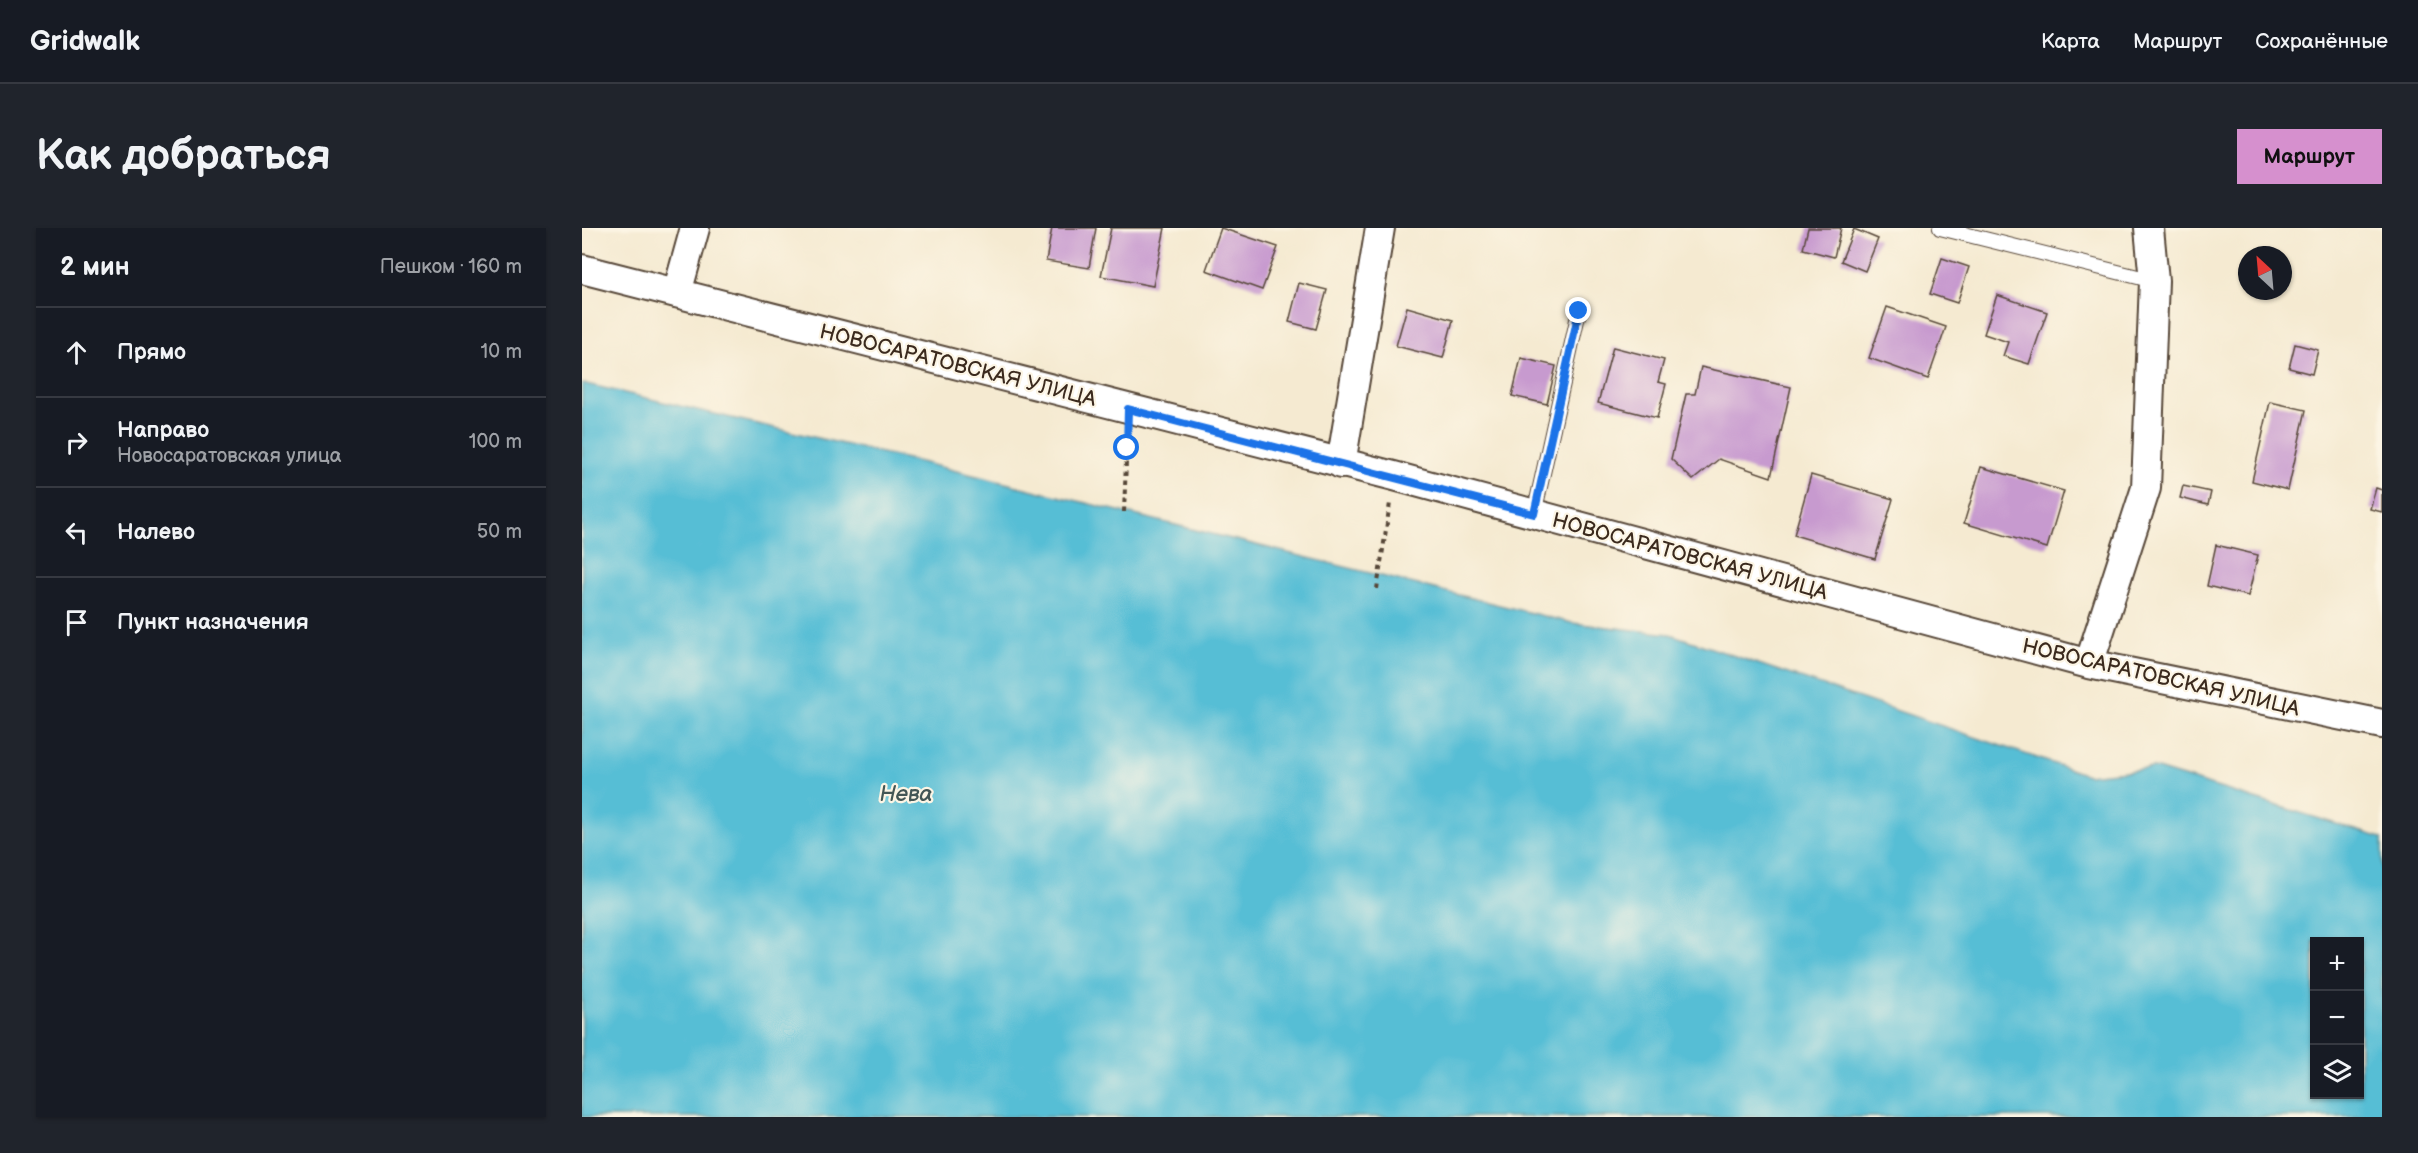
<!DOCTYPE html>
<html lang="ru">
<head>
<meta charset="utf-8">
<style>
	:root { --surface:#171b24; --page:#20242c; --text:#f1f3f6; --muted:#9ea1a6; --line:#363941; --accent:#d690ce }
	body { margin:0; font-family:"Balsamiq Sans",sans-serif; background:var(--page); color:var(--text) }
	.controls { position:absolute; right:18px; bottom:18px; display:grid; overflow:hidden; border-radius:0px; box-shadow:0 2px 4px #0004 }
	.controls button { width:54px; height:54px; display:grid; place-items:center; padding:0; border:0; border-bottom:2px solid var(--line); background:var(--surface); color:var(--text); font:30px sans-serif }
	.compass { position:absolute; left:1656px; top:18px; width:54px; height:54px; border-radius:50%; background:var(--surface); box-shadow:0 2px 4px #0004; rotate:334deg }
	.stop { position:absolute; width:18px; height:18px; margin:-14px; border:4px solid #1a73e8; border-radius:50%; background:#fff }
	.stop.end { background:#1a73e8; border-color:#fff; box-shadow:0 2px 6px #0008 }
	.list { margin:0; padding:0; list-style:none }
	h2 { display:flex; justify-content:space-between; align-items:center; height:78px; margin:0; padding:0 24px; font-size:26px }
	h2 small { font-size:20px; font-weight:400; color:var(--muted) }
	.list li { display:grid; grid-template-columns:39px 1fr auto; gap:18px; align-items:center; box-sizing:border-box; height:90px; padding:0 24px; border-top:2px solid var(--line) }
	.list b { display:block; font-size:22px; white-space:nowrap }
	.list p { margin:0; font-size:20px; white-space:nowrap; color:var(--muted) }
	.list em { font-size:20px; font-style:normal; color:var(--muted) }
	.icon { flex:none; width:33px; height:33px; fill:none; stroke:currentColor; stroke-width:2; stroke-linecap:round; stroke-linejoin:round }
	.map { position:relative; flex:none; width:1800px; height:889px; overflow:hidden; border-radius:0px }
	header { display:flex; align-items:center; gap:36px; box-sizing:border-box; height:84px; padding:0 30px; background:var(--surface); border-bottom:2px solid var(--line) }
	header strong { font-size:28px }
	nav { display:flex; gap:33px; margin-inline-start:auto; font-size:21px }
	.intro { display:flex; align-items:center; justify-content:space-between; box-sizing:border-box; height:144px; padding:0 36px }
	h1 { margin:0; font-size:42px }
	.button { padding:15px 27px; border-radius:0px; background:var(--accent); color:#111; font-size:21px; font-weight:700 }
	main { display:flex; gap:36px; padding:0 36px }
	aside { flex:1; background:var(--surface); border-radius:0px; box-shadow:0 2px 4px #0004 }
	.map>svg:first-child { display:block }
</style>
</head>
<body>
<header>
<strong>Gridwalk</strong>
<nav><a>Карта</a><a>Маршрут</a><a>Сохранённые</a></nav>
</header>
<div class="intro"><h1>Как добраться</h1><a class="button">Маршрут</a></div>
<main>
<aside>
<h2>2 мин<small>Пешком · 160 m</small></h2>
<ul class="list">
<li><svg class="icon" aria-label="ahead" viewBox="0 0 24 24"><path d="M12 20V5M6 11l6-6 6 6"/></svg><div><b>Прямо</b></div><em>10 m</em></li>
<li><svg class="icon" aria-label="right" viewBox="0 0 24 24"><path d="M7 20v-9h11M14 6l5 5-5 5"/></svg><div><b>Направо</b><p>Новосаратовская улица</p></div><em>100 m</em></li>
<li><svg class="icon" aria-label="left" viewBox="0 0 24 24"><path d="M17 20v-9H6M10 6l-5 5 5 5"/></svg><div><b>Налево</b></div><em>50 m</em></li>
<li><svg class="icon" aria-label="arrive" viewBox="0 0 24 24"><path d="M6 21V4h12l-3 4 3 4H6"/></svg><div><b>Пункт назначения</b></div></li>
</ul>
</aside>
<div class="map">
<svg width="1800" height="889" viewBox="0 0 1800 889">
	<rect width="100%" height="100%" fill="#fcf5e5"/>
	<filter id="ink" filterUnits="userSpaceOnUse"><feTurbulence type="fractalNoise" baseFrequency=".0167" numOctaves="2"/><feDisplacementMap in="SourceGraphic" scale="12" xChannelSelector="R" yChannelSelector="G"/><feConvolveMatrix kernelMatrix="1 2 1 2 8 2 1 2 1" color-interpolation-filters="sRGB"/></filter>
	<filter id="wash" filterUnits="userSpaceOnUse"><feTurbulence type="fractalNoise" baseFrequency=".008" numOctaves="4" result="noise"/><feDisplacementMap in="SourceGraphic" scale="24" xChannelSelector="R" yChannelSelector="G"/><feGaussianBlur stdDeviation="1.35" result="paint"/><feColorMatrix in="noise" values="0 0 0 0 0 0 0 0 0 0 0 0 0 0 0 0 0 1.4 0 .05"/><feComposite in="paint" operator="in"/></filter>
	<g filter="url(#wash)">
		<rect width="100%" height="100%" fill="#f5ead1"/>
		<path fill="#57bed5" stroke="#49747a" stroke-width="1.5" fill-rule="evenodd" d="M0,155L334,233L990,395L1088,406L1505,547L1572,540L1800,610V889H0ZM1732,714H1778V866H1732Z"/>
		<g id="blocks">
			<g fill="#c79acf">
				<polygon points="470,0 514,0 507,40 464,33"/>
				<polygon points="529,0 583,0 571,58 519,48"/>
				<polygon points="639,0 696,19 680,62 624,42"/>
				<polygon points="1226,0 1259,0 1252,29 1221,21"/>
				<polygon points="1272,1 1296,11 1283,43 1259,33"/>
				<polygon points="1360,30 1387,39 1375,75 1348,66"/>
				<polygon points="717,55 745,62 734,101 707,94"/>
				<polygon points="1415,67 1465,84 1447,136 1421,128 1426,114 1402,106"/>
				<polygon points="825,79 871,92 861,130 814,118"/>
				<polygon points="1305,79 1364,99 1346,151 1287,130"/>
				<polygon points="1713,116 1736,122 1730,146 1707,140"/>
				<polygon points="1031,119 1082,132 1076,154 1084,156 1075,190 1016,175"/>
				<polygon points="939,130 974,138 965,176 930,168"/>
				<polygon points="1119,139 1209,159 1189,249 1137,231 1111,252 1089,231 1104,166 1113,166"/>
				<polygon points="1688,174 1724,182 1706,262 1670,253"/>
				<polygon points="1399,239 1482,263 1465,320 1382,295"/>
				<polygon points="1229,247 1311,271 1293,331 1212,307"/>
				<polygon points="1601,258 1629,264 1626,277 1598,270"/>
				<polygon points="1794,260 1800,262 1800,284 1788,281"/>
				<polygon points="1634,317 1676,327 1666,368 1625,358"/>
			</g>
		</g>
	</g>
	<g filter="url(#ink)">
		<use href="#blocks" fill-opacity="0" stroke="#574739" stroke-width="1.5"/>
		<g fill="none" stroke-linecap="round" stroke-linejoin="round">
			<defs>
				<g id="lane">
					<polyline points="1358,0 1572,53"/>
					<polyline points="952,286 997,83"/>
				</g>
				<g id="street">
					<polyline points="0,41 812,248 1507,436 1800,496"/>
					<polyline points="95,65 113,0"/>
					<polyline points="759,236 798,0"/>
					<polyline points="1507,436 1564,260 1572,53 1567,0"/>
				</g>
			</defs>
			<use href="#lane" stroke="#574739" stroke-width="16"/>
			<use href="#street" stroke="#574739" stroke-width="32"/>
			<g stroke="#574739" stroke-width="4" stroke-dasharray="4.5 4.5" stroke-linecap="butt">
				<polyline points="542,284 545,209"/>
				<polyline points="795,361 808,275"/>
			</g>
			<use href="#lane" stroke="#fff" stroke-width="14"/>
			<use href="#street" stroke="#fff" stroke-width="28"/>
		</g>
	</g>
	<g fill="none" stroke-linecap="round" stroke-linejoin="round" filter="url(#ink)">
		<polyline stroke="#1a73e8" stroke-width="8" points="545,220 546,181 952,286 997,83"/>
	</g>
	<g text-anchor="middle" stroke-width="4.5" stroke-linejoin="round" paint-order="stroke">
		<g font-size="21" fill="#3b2a1e" stroke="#fcf5e5">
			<text transform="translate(376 137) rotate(14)" y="7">НОВОСАРАТОВСКАЯ УЛИЦА</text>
			<text transform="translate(1108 328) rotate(15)" y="7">НОВОСАРАТОВСКАЯ УЛИЦА</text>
			<text transform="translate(1579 449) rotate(13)" y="7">НОВОСАРАТОВСКАЯ УЛИЦА</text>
		</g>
		<g font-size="22" font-style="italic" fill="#435655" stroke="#fcf5e5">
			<text x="324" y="573">Нева</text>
		</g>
	</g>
</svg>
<div class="controls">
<button>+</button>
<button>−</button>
<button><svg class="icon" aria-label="layers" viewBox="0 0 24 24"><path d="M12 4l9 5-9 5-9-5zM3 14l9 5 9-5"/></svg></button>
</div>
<svg class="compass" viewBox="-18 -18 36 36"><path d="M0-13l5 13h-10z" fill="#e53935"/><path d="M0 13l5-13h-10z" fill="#9ea1a6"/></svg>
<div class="stop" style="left:545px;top:220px"></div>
<div class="stop end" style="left:997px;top:83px"></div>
</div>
</main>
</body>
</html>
